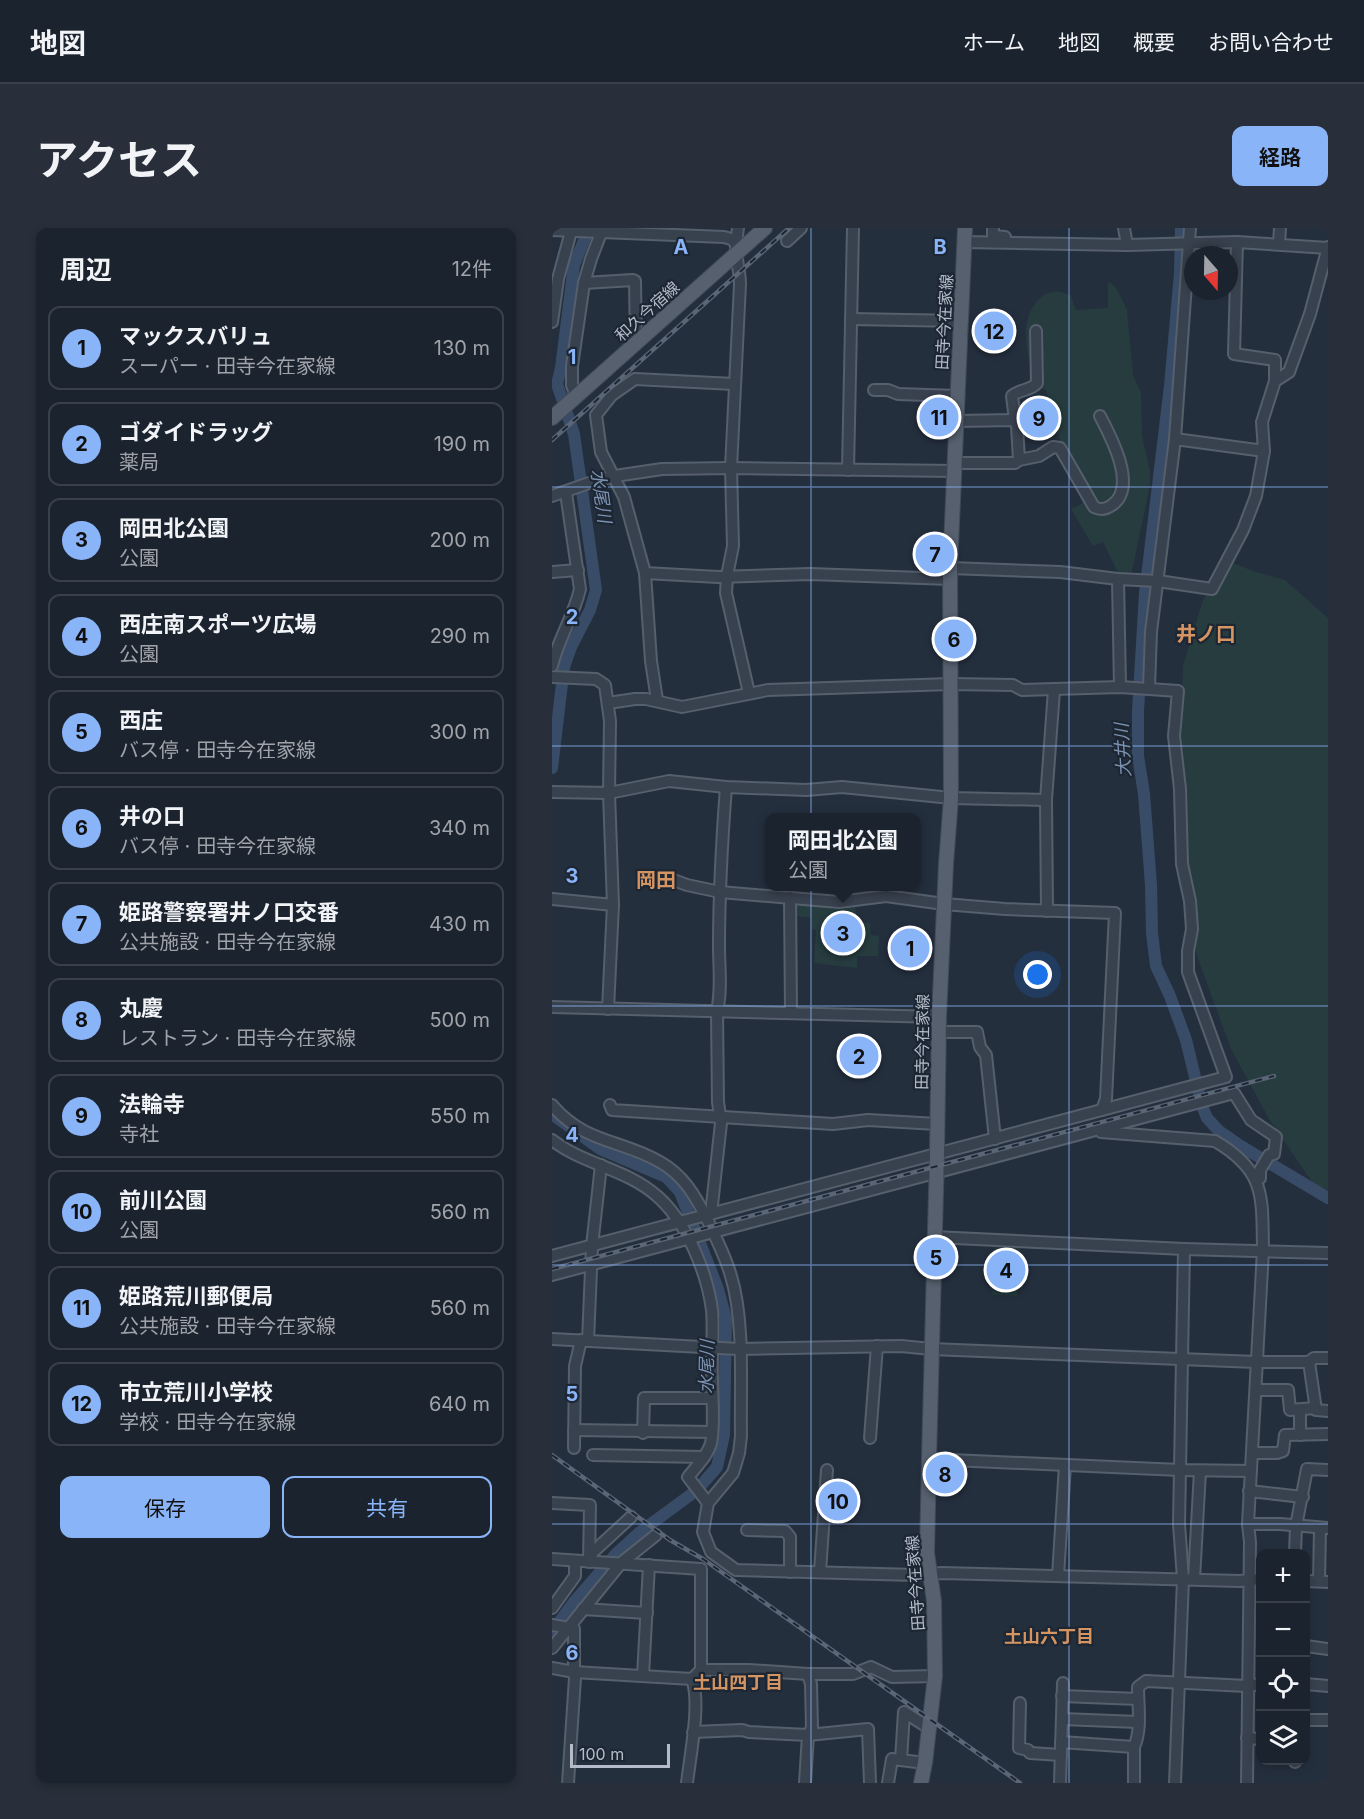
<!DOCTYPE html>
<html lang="ja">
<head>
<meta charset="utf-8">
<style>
	:root { --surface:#1b232e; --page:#282f3a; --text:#f1f3f6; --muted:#a0a4aa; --line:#39404a; --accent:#8ab4f8 }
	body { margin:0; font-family:Inter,"Noto Sans JP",sans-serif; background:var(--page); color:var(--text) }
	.controls { position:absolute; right:18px; bottom:18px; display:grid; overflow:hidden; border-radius:12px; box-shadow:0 3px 9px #0003 }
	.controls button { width:54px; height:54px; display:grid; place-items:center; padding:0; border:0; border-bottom:2px solid var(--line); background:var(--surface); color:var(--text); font:30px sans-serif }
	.compass { position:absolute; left:632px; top:18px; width:54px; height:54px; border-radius:50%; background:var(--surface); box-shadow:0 3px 9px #0003; rotate:160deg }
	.scale { position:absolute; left:18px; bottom:15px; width:100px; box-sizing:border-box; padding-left:6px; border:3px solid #b4bcc9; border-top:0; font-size:16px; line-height:21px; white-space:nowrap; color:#b4bcc9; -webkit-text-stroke:4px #1d2633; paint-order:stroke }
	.you { position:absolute; left:486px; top:747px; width:21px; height:21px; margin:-15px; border:4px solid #fff; border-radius:50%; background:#1a73e8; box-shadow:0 0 0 9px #1a73e833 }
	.badge { display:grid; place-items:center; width:39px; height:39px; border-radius:50%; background:var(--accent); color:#111; font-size:20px; font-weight:700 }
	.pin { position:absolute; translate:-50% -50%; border:3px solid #fff; box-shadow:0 2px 6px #0006 }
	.popup { position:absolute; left:213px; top:585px; width:156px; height:78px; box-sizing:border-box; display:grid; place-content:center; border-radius:12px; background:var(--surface); filter:drop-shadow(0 2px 4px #0005); font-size:20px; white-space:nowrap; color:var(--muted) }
	.popup b { font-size:22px; color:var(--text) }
	.popup::after { content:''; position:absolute; left:50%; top:100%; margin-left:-12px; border:12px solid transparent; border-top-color:var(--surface) }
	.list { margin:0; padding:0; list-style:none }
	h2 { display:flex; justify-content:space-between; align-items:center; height:78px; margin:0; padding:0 24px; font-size:26px }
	h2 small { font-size:20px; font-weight:400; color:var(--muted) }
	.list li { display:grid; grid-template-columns:39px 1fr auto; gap:18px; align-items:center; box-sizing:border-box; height:84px; margin:0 12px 12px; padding:0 12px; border:2px solid var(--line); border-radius:12px }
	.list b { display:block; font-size:22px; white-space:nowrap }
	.list p { margin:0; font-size:20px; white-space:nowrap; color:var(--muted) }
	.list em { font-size:20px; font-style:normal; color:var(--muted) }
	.actions { display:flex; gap:12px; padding:18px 24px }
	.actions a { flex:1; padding:14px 0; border:2px solid var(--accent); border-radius:12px; text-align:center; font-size:21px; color:var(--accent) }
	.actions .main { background:var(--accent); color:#111 }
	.icon { flex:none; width:33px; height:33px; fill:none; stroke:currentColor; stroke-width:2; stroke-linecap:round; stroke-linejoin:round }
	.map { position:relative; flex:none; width:776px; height:1555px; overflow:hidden; border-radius:12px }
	header { display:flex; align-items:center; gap:36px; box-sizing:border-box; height:84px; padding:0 30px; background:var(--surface); border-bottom:2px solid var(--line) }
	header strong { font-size:28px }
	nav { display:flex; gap:33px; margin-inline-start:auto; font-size:21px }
	.intro { display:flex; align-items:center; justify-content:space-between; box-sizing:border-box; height:144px; padding:0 36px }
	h1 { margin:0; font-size:42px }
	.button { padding:15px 27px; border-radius:12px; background:var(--accent); color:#111; font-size:21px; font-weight:700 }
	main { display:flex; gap:36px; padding:0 36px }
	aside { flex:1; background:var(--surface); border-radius:12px; box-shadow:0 3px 9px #0003 }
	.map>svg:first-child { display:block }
</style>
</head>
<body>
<header>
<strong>地図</strong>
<nav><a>ホーム</a><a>地図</a><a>概要</a><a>お問い合わせ</a></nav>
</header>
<div class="intro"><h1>アクセス</h1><a class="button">経路</a></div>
<main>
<aside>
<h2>周辺<small>12件</small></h2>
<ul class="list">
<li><span class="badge">1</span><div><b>マックスバリュ</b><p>スーパー · 田寺今在家線</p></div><em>130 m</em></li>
<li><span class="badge">2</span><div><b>ゴダイドラッグ</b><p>薬局</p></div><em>190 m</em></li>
<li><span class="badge">3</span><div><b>岡田北公園</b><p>公園</p></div><em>200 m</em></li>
<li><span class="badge">4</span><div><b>西庄南スポーツ広場</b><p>公園</p></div><em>290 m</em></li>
<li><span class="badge">5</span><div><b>西庄</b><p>バス停 · 田寺今在家線</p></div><em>300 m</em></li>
<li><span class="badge">6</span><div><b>井の口</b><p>バス停 · 田寺今在家線</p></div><em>340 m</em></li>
<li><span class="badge">7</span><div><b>姫路警察署井ノ口交番</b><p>公共施設 · 田寺今在家線</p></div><em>430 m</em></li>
<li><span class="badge">8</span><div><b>丸慶</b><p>レストラン · 田寺今在家線</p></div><em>500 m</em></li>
<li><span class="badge">9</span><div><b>法輪寺</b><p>寺社</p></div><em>550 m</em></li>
<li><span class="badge">10</span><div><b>前川公園</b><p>公園</p></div><em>560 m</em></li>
<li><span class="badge">11</span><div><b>姫路荒川郵便局</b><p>公共施設 · 田寺今在家線</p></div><em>560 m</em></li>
<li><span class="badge">12</span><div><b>市立荒川小学校</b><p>学校 · 田寺今在家線</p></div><em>640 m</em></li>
</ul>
<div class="actions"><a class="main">保存</a><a>共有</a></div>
</aside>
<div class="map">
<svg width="776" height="1555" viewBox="0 0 776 1555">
	<rect width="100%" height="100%" fill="#242f3e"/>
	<g fill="#263c3f">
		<path d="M556,54L559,55L565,62L575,82L581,147L589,165L590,208L598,243V258L580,343L577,347L568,349L551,314L541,318L519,281L538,271L515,229L502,196L494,162L484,157C476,131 463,87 492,67C500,62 511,63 519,68L524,82L556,80Z"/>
		<polygon points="674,332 701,343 733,352 776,390 776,962 762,957 717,891 679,821 640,714 625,612 631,438 651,372"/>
		<polygon points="248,673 303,675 305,694 318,695 319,707 327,708 326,728 305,728 305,740 262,735 264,702 259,701 260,690 242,688 242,679"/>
		<polygon points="444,1017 468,1018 465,1068 440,1067"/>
	</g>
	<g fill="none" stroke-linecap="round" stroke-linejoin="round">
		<g stroke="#394c67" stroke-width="12">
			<polyline points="629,0 628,45 618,158 593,365 586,483 586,528 592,566 599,657 600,705 604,738 618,768 634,812 650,878 655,890 667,903 687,917 776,970"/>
			<polyline points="0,540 12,439 19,419 38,382 44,362 22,206 5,156 9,140 22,37 37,0"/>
			<polyline points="0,886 48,921 114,949 128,964 166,1061 174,1091 172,1207 165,1239 145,1262 88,1304 63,1327 22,1374 0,1404"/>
		</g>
		<defs>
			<g id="minor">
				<polyline points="441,0 441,8 453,9"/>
				<polyline points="572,0 575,17"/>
				<path d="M0,2L172,9L179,11L184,15C183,29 188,42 188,56L179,240L181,318L175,348L174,365L197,465"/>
				<polyline points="235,13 249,0"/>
				<polyline points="412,14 575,17 685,14 776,20"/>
				<polyline points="685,14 682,126 723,132 723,153"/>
				<polyline points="184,15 186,0"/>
				<polyline points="727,15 728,0"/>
				<polyline points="32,55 81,52 83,53 84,115"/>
				<polyline points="299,91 409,93"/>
				<polyline points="0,94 6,51 20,0"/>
				<polyline points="322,162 336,162 346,166 405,168"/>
				<polyline points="24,168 20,157 20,138 32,55 39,31 51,0"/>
				<path d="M463,192L460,168C467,161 479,163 485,155L484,103"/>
				<polyline points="623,211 712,223"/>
				<path d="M467,232L487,228L501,219L508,220L542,279C548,282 553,282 560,277C586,259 559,209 548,188"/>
				<polyline points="402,235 463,235 467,232 465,198 463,192 404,193"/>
				<polyline points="296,242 301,0"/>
				<polyline points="0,268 37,255 63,248 110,241 179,240 402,243"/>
				<polyline points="398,340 508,344 566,351 606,353 660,361 691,302 704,268 712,223 710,194 723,153 737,144 758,86 776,19"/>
				<polyline points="0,344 26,342"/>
				<polyline points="93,345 166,349 258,346 398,351"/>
				<polyline points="566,351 568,459"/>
				<path d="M0,438C6,411 22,388 28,361L14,265"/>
				<polyline points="0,449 44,451 53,457 58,493 57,565 61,677 56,781"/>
				<polyline points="597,460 599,404 623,211 638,0"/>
				<polyline points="105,472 99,433 93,345 72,269 49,224 44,187 60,167 83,151 182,156"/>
				<polyline points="0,564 57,565 117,553 174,559 254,562 290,559 399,570 494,572"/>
				<polyline points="119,651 135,657 168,664 287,674 334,668 392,676 453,681 563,685 554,871 550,882"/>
				<polyline points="238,669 239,784"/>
				<polyline points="0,671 61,677"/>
				<polyline points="495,683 494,572 502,462"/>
				<polyline points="0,779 387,789"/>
				<polyline points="387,804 425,804 428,819 434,827 443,911"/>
				<path d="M0,877C33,916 69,911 108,934C131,947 142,966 154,989C163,1008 173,1027 179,1048C193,1094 188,1159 189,1208L187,1225L181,1245L156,1275L151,1304L159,1324L184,1342L363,1347L390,1345L688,1353L708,1351"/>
				<polyline points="58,877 60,882 281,896 316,892 385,896"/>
				<path d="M549,904L663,913C714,943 710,968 711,1022L696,1296L698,1314L695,1555"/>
				<path d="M0,912C32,937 75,941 105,968C134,993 155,1044 160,1082C162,1104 159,1128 160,1151C160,1171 163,1195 159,1215C156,1227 144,1239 136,1249L156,1275"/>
				<path d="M159,986L169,895L166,874L165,783C170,762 167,740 167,718C167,665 170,612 174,559"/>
				<polyline points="382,1009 632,1021 776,1025"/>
				<polyline points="0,1028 674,849 636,744 636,723 640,701 638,673 630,636 628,561 622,508 626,463 568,459 470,462 461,457 399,456 216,462 130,479 94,471 83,471 56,475"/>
				<polyline points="0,1047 682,865 699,892 724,909 722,926 717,927 708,942 708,950 704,952"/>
				<polyline points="0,1111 187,1121 349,1118 379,1121 704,1134 757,1134 762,1130 776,1130"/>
				<polyline points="36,1113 40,1018 49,937"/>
				<polyline points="757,1134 764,1182 776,1183"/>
				<polyline points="705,1162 736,1162 738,1182 763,1180"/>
				<polyline points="748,1182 748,1207"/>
				<polyline points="22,1202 159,1204"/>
				<polyline points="91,1205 92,1170 160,1170"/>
				<polyline points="318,1210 325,1118"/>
				<polyline points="22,1220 23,1138 29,1112"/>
				<polyline points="700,1225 725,1225 731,1223 733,1207 776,1206"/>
				<polyline points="41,1227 152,1229"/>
				<polyline points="377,1231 628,1242 699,1243"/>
				<polyline points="697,1263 751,1269"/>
				<polyline points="0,1275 38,1277 37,1334"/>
				<polyline points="696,1296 728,1296 776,1300"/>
				<polyline points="195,1302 233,1303 238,1309 238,1344"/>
				<polyline points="743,1326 744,1298 755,1241 776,1242"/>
				<polyline points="0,1331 149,1341 149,1442"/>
				<polyline points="37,1333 41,1324 79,1289"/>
				<polyline points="268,1344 275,1242"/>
				<polyline points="506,1348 513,1237"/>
				<polyline points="642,1351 648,1243"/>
				<polyline points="754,1353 776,1354"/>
				<polyline points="767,1353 768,1300"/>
				<polyline points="0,1380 23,1348 23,1333"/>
				<polyline points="31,1381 95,1385"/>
				<polyline points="0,1397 22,1401 22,1444 23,1450 16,1555"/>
				<polyline points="754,1418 776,1421"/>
				<polyline points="0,1420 69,1335 104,1307"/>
				<polyline points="0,1440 22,1444 140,1451"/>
				<polyline points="91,1448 97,1337"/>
				<polyline points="140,1451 149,1442 197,1442 256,1446 301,1446 319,1439 340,1449 383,1448"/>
				<polyline points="754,1456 776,1458"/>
				<polyline points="510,1468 586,1471"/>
				<polyline points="468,1475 467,1520 476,1522 478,1525 509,1527"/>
				<polyline points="510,1491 586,1494"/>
				<polyline points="754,1492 776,1492"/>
				<polyline points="141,1504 190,1502 197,1504 256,1507 316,1501 318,1555"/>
				<polyline points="695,1510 708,1511"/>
				<path d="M509,1514L582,1519C590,1502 586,1477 586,1459L594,1453L695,1458L708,1456"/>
				<polyline points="582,1519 582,1555"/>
				<polyline points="349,1532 352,1484 377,1500"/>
				<polyline points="743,1532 743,1534"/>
				<path d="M135,1555C138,1528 149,1475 140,1451"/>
				<polyline points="253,1555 256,1507 260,1500 259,1456 256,1446"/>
				<polyline points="336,1555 340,1531 373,1535"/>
				<polyline points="508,1555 511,1455"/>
				<polyline points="623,1555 631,1351 627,1296 632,1021"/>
			</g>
			<g id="major">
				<polyline points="0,190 213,0"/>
				<polyline points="369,1555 373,1535 383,1448 382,1373 375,1325 377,1231 385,926 387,789 394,636 399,570 398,340 413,0"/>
			</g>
		</defs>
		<use href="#minor" stroke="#565f6c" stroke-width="14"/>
		<use href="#major" stroke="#414a57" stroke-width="16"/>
		<use href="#minor" stroke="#38414e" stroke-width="10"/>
		<use href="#major" stroke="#56606e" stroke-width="14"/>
		<defs>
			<g id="rail">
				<polyline points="0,212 237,0"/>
				<polyline points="0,1041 722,848"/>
				<polyline points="0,1227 118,1312 151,1331 468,1555"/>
			</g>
		</defs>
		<use href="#rail" stroke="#5a6575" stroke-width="4.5"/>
		<use href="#rail" stroke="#1d2633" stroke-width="2" stroke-dasharray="7" stroke-linecap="butt"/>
	</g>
	<path fill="none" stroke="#8ab4f8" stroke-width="1.5" stroke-opacity="0.55" d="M259,0V1555M517,0V1555M0,259H776M0,518H776M0,778H776M0,1037H776M0,1296H776"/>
	<g text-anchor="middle" stroke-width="4.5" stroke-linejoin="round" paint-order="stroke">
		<g font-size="16" fill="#b4bcc9" stroke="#1d2633">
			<text transform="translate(95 83) rotate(-42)" y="6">和久今宿線</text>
			<text transform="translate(392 94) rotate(-87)" y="6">田寺今在家線</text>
			<text transform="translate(370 814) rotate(-89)" y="6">田寺今在家線</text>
			<text transform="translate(363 1355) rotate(-94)" y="6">田寺今在家線</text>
		</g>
		<g font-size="18" font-style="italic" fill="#7c92b1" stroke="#1d2633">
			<text transform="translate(49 268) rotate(82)" y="6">水尾川</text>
			<text transform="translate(571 522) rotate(-93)" y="6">大井川</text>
			<text transform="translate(155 1139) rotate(-89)" y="6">水尾川</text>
		</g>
		<g font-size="18" font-weight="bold" fill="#d59563" stroke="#1d2633">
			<text x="497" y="1415">土山六丁目</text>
			<text x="186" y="1461">土山四丁目</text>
		</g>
		<g font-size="20" font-weight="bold" fill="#d59563" stroke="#1d2633">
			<text x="654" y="413">井ノ口</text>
			<text x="104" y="659">岡田</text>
		</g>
	</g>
	<g font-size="20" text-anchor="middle" font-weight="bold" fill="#8ab4f8" stroke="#1d2633" stroke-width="4.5" stroke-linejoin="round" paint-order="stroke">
		<text x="129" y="26">A</text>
		<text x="388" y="26">B</text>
		<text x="20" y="136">1</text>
		<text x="20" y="396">2</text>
		<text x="20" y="655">3</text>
		<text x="20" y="914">4</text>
		<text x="20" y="1173">5</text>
		<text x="20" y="1432">6</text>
	</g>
</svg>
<div class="controls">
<button>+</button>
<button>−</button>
<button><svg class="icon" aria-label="locate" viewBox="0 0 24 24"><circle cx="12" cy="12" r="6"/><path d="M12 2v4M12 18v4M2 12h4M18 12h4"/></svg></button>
<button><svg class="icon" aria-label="layers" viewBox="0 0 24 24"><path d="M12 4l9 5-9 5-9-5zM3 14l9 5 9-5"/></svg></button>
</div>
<svg class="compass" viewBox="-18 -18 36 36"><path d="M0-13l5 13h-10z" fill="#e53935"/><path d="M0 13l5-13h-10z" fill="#a0a4aa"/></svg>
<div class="scale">100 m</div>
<div class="you"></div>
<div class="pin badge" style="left:358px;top:720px">1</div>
<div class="pin badge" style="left:307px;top:828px">2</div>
<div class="pin badge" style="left:291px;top:705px">3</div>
<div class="popup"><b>岡田北公園</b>公園</div>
<div class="pin badge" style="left:454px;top:1042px">4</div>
<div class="pin badge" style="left:384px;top:1029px">5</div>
<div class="pin badge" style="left:402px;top:411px">6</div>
<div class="pin badge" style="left:383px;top:326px">7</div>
<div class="pin badge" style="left:393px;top:1246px">8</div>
<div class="pin badge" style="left:487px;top:190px">9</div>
<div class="pin badge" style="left:286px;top:1273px">10</div>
<div class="pin badge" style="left:387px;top:189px">11</div>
<div class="pin badge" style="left:442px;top:103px">12</div>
</div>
</main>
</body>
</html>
